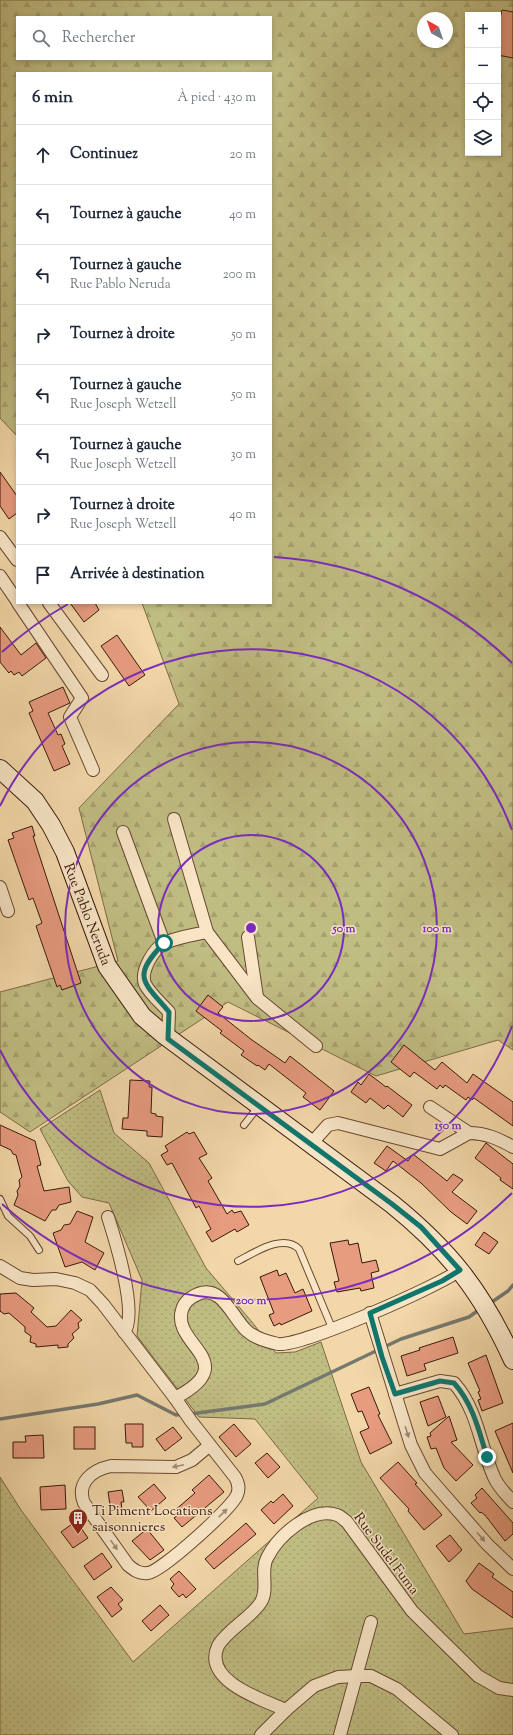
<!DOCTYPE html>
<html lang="fr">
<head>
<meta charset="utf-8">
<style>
	:root { --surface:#fff; --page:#f6f6f7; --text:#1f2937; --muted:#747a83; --line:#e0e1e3 }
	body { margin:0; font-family:"Sorts Mill Goudy",serif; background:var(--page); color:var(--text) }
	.controls { position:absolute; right:12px; top:12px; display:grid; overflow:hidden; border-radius:0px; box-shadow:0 2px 6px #0003 }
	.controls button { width:36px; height:36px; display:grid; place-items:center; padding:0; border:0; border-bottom:1px solid var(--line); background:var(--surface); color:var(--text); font:20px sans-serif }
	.compass { position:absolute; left:417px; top:12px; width:36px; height:36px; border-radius:50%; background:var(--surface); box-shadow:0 2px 6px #0003; rotate:320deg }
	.stop { position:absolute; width:12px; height:12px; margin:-9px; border:3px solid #0f766e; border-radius:50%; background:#fff }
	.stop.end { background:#0f766e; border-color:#fff; box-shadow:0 1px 4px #0008 }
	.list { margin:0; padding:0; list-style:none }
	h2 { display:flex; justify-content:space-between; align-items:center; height:52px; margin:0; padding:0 16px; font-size:17px }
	h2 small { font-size:13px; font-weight:400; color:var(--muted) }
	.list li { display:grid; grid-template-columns:26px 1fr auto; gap:12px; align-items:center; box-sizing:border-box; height:60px; padding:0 16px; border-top:1px solid var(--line) }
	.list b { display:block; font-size:15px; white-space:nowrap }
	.list p { margin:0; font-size:13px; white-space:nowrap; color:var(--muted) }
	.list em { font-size:13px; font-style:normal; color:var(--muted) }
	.icon { flex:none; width:22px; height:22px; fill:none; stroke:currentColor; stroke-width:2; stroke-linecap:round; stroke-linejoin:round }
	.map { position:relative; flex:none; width:513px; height:1735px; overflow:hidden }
	.search { position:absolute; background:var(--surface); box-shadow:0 2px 6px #0003; left:16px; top:16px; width:256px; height:44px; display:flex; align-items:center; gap:10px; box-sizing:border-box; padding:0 14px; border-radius:0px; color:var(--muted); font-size:15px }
	.panel { position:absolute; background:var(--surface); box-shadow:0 2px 6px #0003; left:16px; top:72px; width:256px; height:532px; border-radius:0px }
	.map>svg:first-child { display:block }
</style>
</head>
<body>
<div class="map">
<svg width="513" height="1735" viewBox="0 0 513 1735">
	<defs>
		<pattern id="grass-dots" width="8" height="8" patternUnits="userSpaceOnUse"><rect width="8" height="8" fill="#c0bd83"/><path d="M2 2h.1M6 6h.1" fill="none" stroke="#a6a270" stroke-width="1.8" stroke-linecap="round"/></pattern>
		<pattern id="forest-firs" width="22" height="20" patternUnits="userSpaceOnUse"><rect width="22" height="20" fill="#c0bd83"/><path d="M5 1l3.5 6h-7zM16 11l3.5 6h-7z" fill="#a6a270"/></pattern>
	</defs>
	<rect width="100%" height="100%" fill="#f2d7a8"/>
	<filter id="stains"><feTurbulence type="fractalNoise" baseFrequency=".005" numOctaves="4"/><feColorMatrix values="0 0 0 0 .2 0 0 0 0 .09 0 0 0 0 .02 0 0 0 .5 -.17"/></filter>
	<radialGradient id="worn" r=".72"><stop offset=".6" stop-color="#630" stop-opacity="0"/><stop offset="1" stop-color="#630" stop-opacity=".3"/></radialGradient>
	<polygon fill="url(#grass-dots)" stroke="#7d6a47" points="100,1090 114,1133 149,1163 206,1268 252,1322 276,1353 295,1352 321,1342 361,1462 464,1634 513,1628 513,1735 0,1735 0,1477 21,1510 133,1662 318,1498 255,1419 199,1417 137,1336 142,1280 109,1203 82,1197 68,1181 40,1129"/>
	<path fill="url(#forest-firs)" stroke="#7d6a47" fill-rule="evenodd" d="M0,0H513V1050L498,1040L376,1076L228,1002L30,1132L0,1112V992L118,961L79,808L179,704L142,603H271V73H17V436L0,418ZM468,15H498V153H468ZM17,17H271V59H17ZM423,18H447V42H423Z"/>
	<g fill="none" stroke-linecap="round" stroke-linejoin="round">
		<g stroke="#75786e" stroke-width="3.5">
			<polyline points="489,1304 508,1291 513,1285"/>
			<polyline points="190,1414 265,1404 401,1339 469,1317 480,1309"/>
			<polyline points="0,1419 98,1404 137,1395 176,1415 183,1414"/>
		</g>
	</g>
	<g fill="#e79b7f" stroke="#3a180b">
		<polygon points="502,10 513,12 513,58 498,55 498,27"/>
		<polygon points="0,472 17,496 17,513 9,519 0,506"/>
		<polygon points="70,603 95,603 99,610 84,622"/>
		<polygon points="0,627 21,655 36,643 46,658 22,676 19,672 14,675 11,671 9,673 0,662"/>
		<polygon points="117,635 145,675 129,686 101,646"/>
		<polygon points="63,687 70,703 48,713 58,735 61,734 65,744 62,746 70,764 54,771 29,713 33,711 29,702"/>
		<polygon points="32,826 35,836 33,836 81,983 62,990 60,985 57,987 36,926 42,923 33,898 29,900 8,840 14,838 12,833"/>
		<polygon points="208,995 223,1007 218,1013 252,1040 285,1063 290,1056 334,1091 320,1110 303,1097 306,1093 269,1064 265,1070 258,1065 257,1066 241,1055 244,1051 220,1033 222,1031 196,1011"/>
		<polygon points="404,1045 435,1070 442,1062 467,1083 473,1074 513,1102 513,1126 474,1098 472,1100 468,1097 466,1100 445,1085 443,1088 440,1085 437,1089 414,1072 410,1077 391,1062"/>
		<polygon points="369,1074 386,1087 387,1086 412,1105 403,1117 388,1105 384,1109 370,1098 366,1103 351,1092 358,1082 361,1085"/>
		<polygon points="130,1080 150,1081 149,1087 152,1087 151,1113 156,1114 156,1116 163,1117 162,1137 147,1136 147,1131 122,1129 123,1118 128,1118"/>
		<polygon points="0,1125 35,1141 41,1165 37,1166 44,1191 69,1187 71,1202 59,1205 56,1210 52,1210 45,1221 14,1205 18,1195 17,1191 20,1186 19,1180 22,1177 16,1155 13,1154 11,1150 0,1145"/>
		<polygon points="187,1132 189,1134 194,1132 207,1154 199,1158 212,1178 208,1181 227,1214 232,1210 234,1213 241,1211 249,1225 237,1232 235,1229 212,1242 206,1232 211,1229 199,1206 196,1208 172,1163 167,1165 161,1155 168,1151 165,1146"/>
		<polygon points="486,1143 513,1164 513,1189 500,1180 501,1178 475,1158"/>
		<polygon points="387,1146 408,1161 413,1154 447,1181 453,1174 463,1180 452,1192 477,1211 467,1224 451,1212 421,1183 393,1161 386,1171 374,1163"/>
		<polygon points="77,1211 93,1217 85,1242 104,1253 95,1270 82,1262 65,1267 53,1233 61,1230 64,1225 70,1224"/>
		<polygon points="484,1232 498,1242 489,1254 475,1245"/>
		<polygon points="348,1240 349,1245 358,1243 362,1263 376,1260 379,1271 371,1273 374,1288 361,1291 360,1288 337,1292 334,1282 339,1281 330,1243"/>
		<polygon points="277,1270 279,1276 286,1273 295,1293 303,1289 312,1311 281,1325 280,1323 274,1326 269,1315 274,1313 260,1277"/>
		<polygon points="16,1293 34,1308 31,1312 47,1327 56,1326 71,1310 82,1320 78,1323 79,1328 72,1334 74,1338 68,1344 68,1347 58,1348 58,1345 36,1347 36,1344 30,1342 31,1336 25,1332 25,1327 9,1313 4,1314 0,1311 0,1294"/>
		<polygon points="453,1337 458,1353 424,1364 426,1370 407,1376 401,1356 420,1350 419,1348"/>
		<polygon points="486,1355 503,1403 482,1411 478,1400 481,1399 478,1392 480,1391 468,1363"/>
		<polygon points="369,1387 380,1414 378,1415 392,1443 370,1454 360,1432 369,1428 362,1411 358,1412 351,1394"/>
		<polygon points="438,1396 446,1417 428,1426 420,1402"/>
		<polygon points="449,1416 457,1440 451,1442 473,1465 456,1481 444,1468 436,1448 431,1449 427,1437 431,1436 430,1433"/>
		<polygon points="513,1423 513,1473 495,1431"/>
		<polygon points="125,1424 143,1424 143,1447 132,1447 132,1443 126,1443"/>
		<polygon points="234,1424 251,1444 236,1457 219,1437"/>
		<rect x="74" y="1427" width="21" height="22"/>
		<polygon points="173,1427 182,1438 165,1451 156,1439"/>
		<polygon points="43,1435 44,1458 13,1458 13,1442 26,1442 25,1436"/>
		<polygon points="267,1453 280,1467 268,1478 255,1463"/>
		<polygon points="398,1462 417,1483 415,1484 442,1515 424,1530 408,1511 409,1509 380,1478"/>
		<polygon points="209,1475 224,1492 182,1527 174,1518 178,1515 174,1511 195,1493 192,1490"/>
		<polygon points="154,1484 166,1498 151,1511 138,1497"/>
		<polygon points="65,1485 66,1509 41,1510 40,1487"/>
		<polygon points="482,1488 513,1523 513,1534 505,1541 485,1515 481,1512 480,1513 471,1503 477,1498 475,1495"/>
		<polygon points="122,1490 124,1502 121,1502 122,1509 111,1511 108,1492"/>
		<polygon points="283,1494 293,1506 274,1524 261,1510 271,1501 273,1503"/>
		<polygon points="76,1521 88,1538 73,1548 61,1532"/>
		<polygon points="246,1523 256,1534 214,1569 205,1559"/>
		<polygon points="147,1529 164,1550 150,1560 132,1541"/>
		<polygon points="450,1535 462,1550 449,1562 436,1546"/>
		<polygon points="102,1553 112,1567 94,1580 84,1566"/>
		<polygon points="479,1563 494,1574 492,1577 513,1592 513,1618 472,1589 466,1581"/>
		<polygon points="179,1571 196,1589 186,1598 183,1594 179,1597 171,1588 174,1584 170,1579"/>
		<polygon points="111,1587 123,1600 118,1604 122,1609 112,1617 97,1597"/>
		<polygon points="160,1605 169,1615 151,1631 142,1621"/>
	</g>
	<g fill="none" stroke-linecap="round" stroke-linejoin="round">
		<defs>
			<g id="lane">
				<polyline points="244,1125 258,1107"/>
				<polyline points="0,1199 8,1216 30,1236 39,1250"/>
				<path d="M238,1261C254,1253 283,1233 299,1249L332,1328"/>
			</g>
			<g id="street">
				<polyline points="0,537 17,560"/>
				<polyline points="0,576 17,601"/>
				<polyline points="18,603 82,698 70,717 93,770"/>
				<polyline points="49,603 102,675"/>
				<polyline points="174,819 207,932"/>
				<polyline points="123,832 164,943"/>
				<polyline points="0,887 8,911"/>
				<polyline points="248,937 257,997"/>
				<path d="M168,1039L169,1012C161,1003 150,994 145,984C140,971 154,948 165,943C178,937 194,935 207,932L257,998L316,1046"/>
				<path d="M469,1133C486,1133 499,1139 513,1147"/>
				<polyline points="311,1144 328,1125 338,1123 440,1149 469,1133 430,1107"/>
				<path d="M108,1217C115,1239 139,1315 124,1332"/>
				<path d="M0,1266L20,1278L33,1280L56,1279L75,1283L90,1290L103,1304L175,1398C244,1362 171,1345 182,1310C184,1302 191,1297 198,1294C222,1284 233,1319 247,1331C255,1338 268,1342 278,1344C301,1347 439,1286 460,1270"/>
				<polyline points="370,1313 411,1445 425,1473 487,1544 513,1569"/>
				<path d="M395,1394L440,1381L454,1383C478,1410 480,1446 494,1477C498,1487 507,1495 513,1502"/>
				<path d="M175,1398L191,1421L235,1477C238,1482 240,1488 237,1495C232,1508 161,1572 148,1573C139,1574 134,1570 128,1565L84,1503C76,1483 92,1470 111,1466L176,1467L192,1460L210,1445"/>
				<path d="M286,1710C263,1700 202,1681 218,1646C226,1631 252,1617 261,1602C269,1589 260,1571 267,1558C278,1536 311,1506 337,1515C341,1516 344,1520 347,1522L412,1611L478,1676L499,1688L513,1690"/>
				<polyline points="261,1735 286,1710 314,1686 338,1677 357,1676 371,1676 397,1689 452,1735"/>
				<polyline points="340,1735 371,1622"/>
			</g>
			<path id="secondary" d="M0,769L35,801L51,825L65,852L107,966L142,1016L163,1034L392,1204C450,1251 482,1292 513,1360"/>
		</defs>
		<use href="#lane" stroke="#684832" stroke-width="8"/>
		<use href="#street" stroke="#684832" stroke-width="14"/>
		<use href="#secondary" stroke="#3a180b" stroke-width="20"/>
		<use href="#lane" stroke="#f7e5c6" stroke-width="6"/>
		<use href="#street" stroke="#f7e5c6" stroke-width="12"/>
		<use href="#secondary" stroke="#f7e5c6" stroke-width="18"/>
	</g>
	<defs><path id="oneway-solid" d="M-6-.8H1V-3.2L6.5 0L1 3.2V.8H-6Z"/></defs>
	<g fill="#a28972">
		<use href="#oneway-solid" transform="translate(407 1432) rotate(72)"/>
		<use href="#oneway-solid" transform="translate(178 1466) rotate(168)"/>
		<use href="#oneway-solid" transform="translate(223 1513) rotate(-44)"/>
		<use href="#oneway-solid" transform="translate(481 1537) rotate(49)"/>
		<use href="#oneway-solid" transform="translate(114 1545) rotate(54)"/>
	</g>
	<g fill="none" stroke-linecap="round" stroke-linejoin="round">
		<path stroke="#0f766e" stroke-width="5" d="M164,943C131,977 143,981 169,1012L168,1039L392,1204L421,1227L460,1270L442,1281L370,1313L382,1357L395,1394L440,1381L454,1383C473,1404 479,1431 487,1457"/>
	</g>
	<g fill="none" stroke="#7b2cbf" stroke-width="2">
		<circle cx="251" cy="928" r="93"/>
		<circle cx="251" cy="928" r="186"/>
		<path d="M512 1026A279 279 0 0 1 0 1050M0 806A279 279 0 0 1 512 830"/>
		<path d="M512 1193A372 372 0 0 1 2 1204M2 652A372 372 0 0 1 68 604M274 557A372 372 0 0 1 512 663"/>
	</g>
	<defs>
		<symbol id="building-pin" viewBox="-11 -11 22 30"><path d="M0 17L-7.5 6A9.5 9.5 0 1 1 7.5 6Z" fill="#8f2418" stroke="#f7e5c6"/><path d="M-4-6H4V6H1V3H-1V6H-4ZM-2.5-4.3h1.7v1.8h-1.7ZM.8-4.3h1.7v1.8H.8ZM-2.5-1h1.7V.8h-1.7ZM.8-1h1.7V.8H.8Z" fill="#fff"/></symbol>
	</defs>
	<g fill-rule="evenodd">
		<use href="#building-pin" x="67" y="1507" width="22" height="30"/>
	</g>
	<g text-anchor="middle" stroke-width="3" stroke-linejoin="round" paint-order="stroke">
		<g font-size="14" fill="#3a180b" stroke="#f7e5c6">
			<text transform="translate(88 914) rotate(69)" y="5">Rue Pablo Neruda</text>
			<text transform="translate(387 1553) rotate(53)" y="5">Rue Sudel Fuma</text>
		</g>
		<g font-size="14" fill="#3a180b" stroke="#f7e5c6" text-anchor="start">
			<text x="92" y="1515">Ti Piment Locations<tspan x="92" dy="16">saisonnieres</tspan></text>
		</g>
	</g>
	<circle cx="251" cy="928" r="6" fill="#7b2cbf" stroke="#f7e5c6" stroke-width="2"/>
	<g font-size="12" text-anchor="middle" font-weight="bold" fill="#7b2cbf" stroke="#f7e5c6" stroke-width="3" stroke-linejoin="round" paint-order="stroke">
		<text x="344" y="932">50 m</text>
		<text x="437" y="932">100 m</text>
		<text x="448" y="1129">150 m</text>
		<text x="251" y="1304">200 m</text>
	</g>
	<rect width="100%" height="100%" filter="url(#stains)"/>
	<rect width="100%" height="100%" fill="url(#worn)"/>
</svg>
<div class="controls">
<button>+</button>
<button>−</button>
<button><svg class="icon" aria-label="locate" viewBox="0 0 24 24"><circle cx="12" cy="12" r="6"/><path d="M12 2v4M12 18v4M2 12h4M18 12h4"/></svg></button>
<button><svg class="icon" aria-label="layers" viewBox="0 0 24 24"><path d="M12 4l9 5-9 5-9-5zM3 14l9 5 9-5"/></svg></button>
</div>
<svg class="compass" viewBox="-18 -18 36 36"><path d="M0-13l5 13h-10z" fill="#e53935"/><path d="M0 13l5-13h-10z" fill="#747a83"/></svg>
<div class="stop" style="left:164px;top:943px"></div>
<div class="stop end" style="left:487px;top:1457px"></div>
<div class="search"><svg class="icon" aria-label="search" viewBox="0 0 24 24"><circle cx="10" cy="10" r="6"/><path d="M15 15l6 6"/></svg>Rechercher</div>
<section class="panel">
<h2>6 min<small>À pied · 430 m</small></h2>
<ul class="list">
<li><svg class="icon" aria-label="ahead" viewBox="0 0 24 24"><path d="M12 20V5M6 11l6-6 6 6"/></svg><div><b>Continuez</b></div><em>20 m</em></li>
<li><svg class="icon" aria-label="left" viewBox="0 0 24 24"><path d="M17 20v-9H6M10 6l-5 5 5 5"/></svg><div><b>Tournez à gauche</b></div><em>40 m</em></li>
<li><svg class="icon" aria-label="left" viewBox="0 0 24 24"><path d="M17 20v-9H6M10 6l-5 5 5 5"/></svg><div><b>Tournez à gauche</b><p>Rue Pablo Neruda</p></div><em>200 m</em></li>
<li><svg class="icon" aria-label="right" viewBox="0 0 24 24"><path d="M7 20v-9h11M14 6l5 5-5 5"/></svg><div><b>Tournez à droite</b></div><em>50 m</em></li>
<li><svg class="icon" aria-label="left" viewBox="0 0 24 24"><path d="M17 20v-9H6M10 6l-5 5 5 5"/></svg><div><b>Tournez à gauche</b><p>Rue Joseph Wetzell</p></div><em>50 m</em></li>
<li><svg class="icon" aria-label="left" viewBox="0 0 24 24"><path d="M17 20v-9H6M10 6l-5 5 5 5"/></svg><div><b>Tournez à gauche</b><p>Rue Joseph Wetzell</p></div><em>30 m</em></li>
<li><svg class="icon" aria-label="right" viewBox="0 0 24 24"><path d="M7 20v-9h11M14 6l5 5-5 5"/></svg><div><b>Tournez à droite</b><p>Rue Joseph Wetzell</p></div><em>40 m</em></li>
<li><svg class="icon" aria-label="arrive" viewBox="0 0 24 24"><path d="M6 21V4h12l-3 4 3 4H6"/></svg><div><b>Arrivée à destination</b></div></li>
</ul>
</section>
</div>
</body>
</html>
